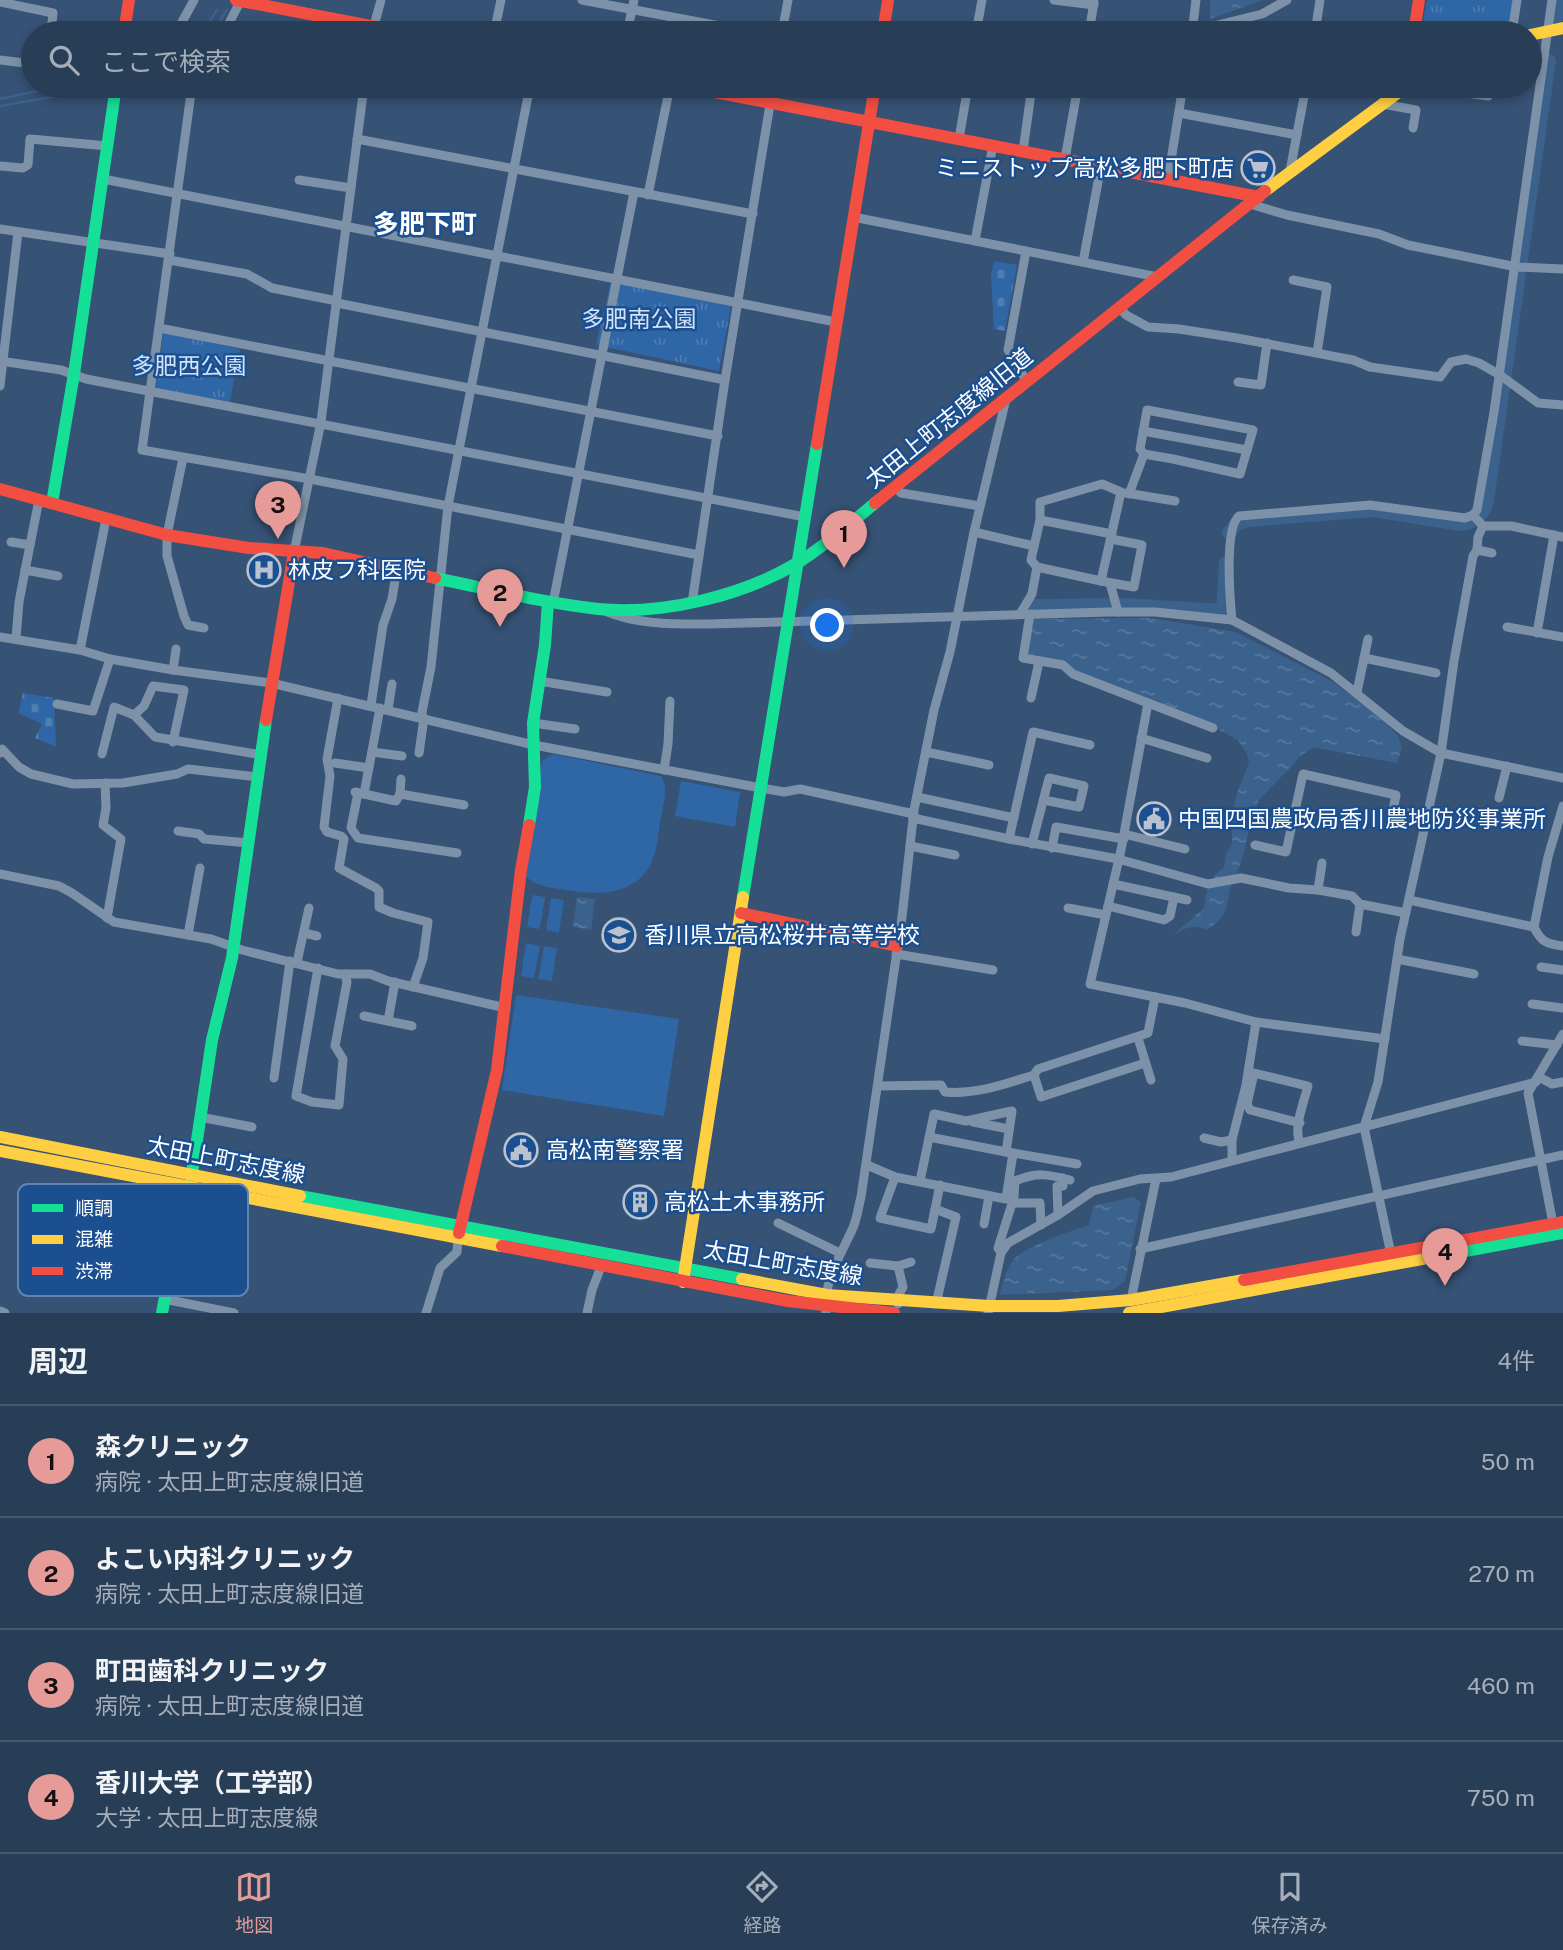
<!DOCTYPE html>
<html lang="ja">
<head>
<meta charset="utf-8">
<style>
	:root { --surface:#283e57; --page:#344961; --text:#f1f3f6; --muted:#a5aeba; --line:#44576d; --accent:#e69b98 }
	body { margin:0; font-family:"Public Sans","Noto Sans JP",sans-serif; background:var(--page); color:var(--text) }
	.you { position:absolute; left:828px; top:626px; width:24px; height:24px; margin:-18px; border:5px solid #fff; border-radius:50%; background:#1a73e8; box-shadow:0 0 0 10px #1a73e833 }
	.badge { display:grid; place-items:center; width:46px; height:46px; border-radius:50%; background:var(--accent); color:#111; font-size:23px; font-weight:700 }
	.pin { position:absolute; translate:-50% -58px; filter:drop-shadow(0 2px 4px #0008) }
	.pin::after { content:''; position:absolute; top:37px; width:24px; height:21px; background:inherit; clip-path:polygon(0 0,100% 0,50% 100%) }
	.list { margin:0; padding:0; list-style:none }
	h2 { display:flex; justify-content:space-between; align-items:center; height:91px; margin:0; padding:0 28px; font-size:30px }
	h2 small { font-size:23px; font-weight:400; color:var(--muted) }
	.list li { display:grid; grid-template-columns:46px 1fr auto; gap:21px; align-items:center; box-sizing:border-box; height:112px; padding:0 28px; border-top:2px solid var(--line) }
	.list b { display:block; font-size:26px; white-space:nowrap }
	.list p { margin:0; font-size:23px; white-space:nowrap; color:var(--muted) }
	.list em { font-size:23px; font-style:normal; color:var(--muted) }
	.icon { flex:none; width:38px; height:38px; fill:none; stroke:currentColor; stroke-width:2; stroke-linecap:round; stroke-linejoin:round }
	.map { position:relative; flex:none; width:1563px; height:1313px; overflow:hidden }
	.search { position:absolute; background:var(--surface); box-shadow:0 4px 10px #0003; left:21px; right:21px; top:21px; height:77px; display:flex; align-items:center; gap:18px; box-sizing:border-box; padding:0 24px; border-radius:38px; color:var(--muted); font-size:26px }
	.sheet { height:539px; background:var(--surface) }
	nav { display:flex; justify-content:space-around; align-items:center; box-sizing:border-box; height:98px; border-top:2px solid var(--line); background:var(--surface); font-size:19px; color:var(--muted) }
	nav a { display:grid; justify-items:center; gap:4px }
	nav .on { color:var(--accent) }
	.map>svg:first-child { display:block }
</style>
</head>
<body>
<div class="map">
<svg width="1563" height="1313" viewBox="0 0 1563 1313">
	<defs>
		<pattern id="cemetery-stones" width="16" height="16" patternUnits="userSpaceOnUse" patternTransform="scale(1.75)"><rect width="16" height="16" fill="#2f66a5"/><path d="M2 7V4a2 2 0 0 1 4 0v3zM10 15v-3a2 2 0 0 1 4 0v3z" fill="#4e7db2"/></pattern>
		<pattern id="park-tufts" width="24" height="20" patternUnits="userSpaceOnUse" patternTransform="scale(1.75)"><rect width="24" height="20" fill="#2f66a5"/><path d="M3 7l-1-3M5 7V3M7 7l1-3M15 17l-1-3M17 17v-4M19 17l1-3" fill="none" stroke="#4e7db2"/></pattern>
		<pattern id="water-ripples" width="26" height="14" patternUnits="userSpaceOnUse" patternTransform="scale(1.75)"><rect width="26" height="14" fill="#3b618d"/><path d="M2 4q2-2 4 0t4 0M15 11q2-2 4 0t4 0" fill="none" stroke="#58799e"/></pattern>
	</defs>
	<rect width="100%" height="100%" fill="#365274"/>
	<g fill="url(#cemetery-stones)">
		<polygon points="994,261 1017,265 1005,331 994,329 991,276"/>
		<polygon points="23,693 54,698 56,747 35,738 42,724 18,713"/>
	</g>
	<g fill="url(#park-tufts)">
		<polygon points="1427,0 1515,0 1510,33 1421,33"/>
		<polygon points="612,277 731,306 719,371 596,345"/>
		<polygon points="166,333 240,349 230,402 159,389 156,385 163,335"/>
	</g>
	<g fill="#2f66a5">
		<path d="M553,754L661,776C669,788 663,805 661,818C658,832 658,848 652,861C638,895 598,896 567,890C552,888 538,887 526,877L542,761Z"/>
		<polygon points="681,781 740,792 735,827 675,816"/>
		<polygon points="532,895 545,897 540,929 527,927"/>
		<polygon points="551,898 564,900 559,933 546,930"/>
		<polygon points="526,943 540,946 534,978 521,976"/>
		<polygon points="544,946 557,948 552,981 538,979"/>
		<polygon points="516,995 679,1019 664,1116 502,1090"/>
	</g>
	<g fill="url(#water-ripples)">
		<polygon points="1210,0 1263,0 1210,19"/>
		<path d="M1151,618L1236,632L1333,682L1378,716L1398,736L1402,747L1397,763L1317,748L1310,749L1301,756L1259,800L1253,813L1242,860L1230,889L1226,910L1219,921L1207,930C1194,923 1185,928 1173,935L1204,908C1205,892 1210,877 1224,867L1226,854L1232,845V814L1238,790L1249,763L1247,754L1238,740L1210,725L1078,672C1063,659 1045,661 1027,653L1031,619Z"/>
		<polygon points="577,897 595,899 591,930 573,927"/>
		<path d="M1133,1197L1141,1202L1125,1281L1113,1290L999,1295C1003,1284 1006,1269 1014,1259C1026,1246 1070,1231 1089,1225L1093,1206Z"/>
	</g>
	<g fill="none" stroke-linecap="round" stroke-linejoin="round">
		<g stroke="#3b618d" stroke-width="2.5">
			<polyline points="202,33 217,10"/>
			<polyline points="213,33 227,9"/>
			<polyline points="0,99 46,89 78,86"/>
			<polyline points="0,106 98,89"/>
		</g>
		<g stroke="#3b618d" stroke-width="14">
			<polyline points="1555,23 1559,0"/>
			<path d="M1229,533L1236,524L1248,520L1373,510L1460,524C1475,523 1483,516 1487,501L1549,61"/>
			<polyline points="1033,621 1032,606 1126,605 1223,611 1226,563"/>
		</g>
		<g stroke="#7d92a8" stroke-width="9">
			<polyline points="582,0 757,33"/>
			<polyline points="1054,0 1094,5"/>
			<polyline points="0,2 53,13 51,33"/>
			<polyline points="1193,31 1262,14 1287,0"/>
			<polyline points="176,33 194,0"/>
			<polyline points="224,33 241,0"/>
			<polyline points="372,33 381,0"/>
			<polyline points="494,33 501,0"/>
			<polyline points="627,33 634,0"/>
			<polyline points="782,33 788,0"/>
			<polyline points="976,33 982,0"/>
			<polyline points="1089,33 1094,2"/>
			<polyline points="1192,33 1196,0"/>
			<polyline points="1315,33 1320,0"/>
			<polyline points="1512,33 1517,0"/>
			<polyline points="0,60 33,64"/>
			<polyline points="192,86 142,450 310,479 699,555"/>
			<polyline points="997,86 1031,95"/>
			<polyline points="1447,86 1447,90 1488,96 1490,86"/>
			<polyline points="1382,104 1416,110 1413,128"/>
			<polyline points="1179,113 1297,135"/>
			<polyline points="357,139 753,214"/>
			<polyline points="959,139 968,86"/>
			<polyline points="1023,151 1032,86"/>
			<polyline points="1065,159 1078,86"/>
			<polyline points="0,166 23,168 28,165 30,139 108,146"/>
			<polyline points="1290,171 1306,86"/>
			<polyline points="103,179 836,322"/>
			<polyline points="1168,179 1183,86"/>
			<polyline points="299,180 351,188"/>
			<polyline points="648,195 670,86"/>
			<polyline points="1250,204 1287,215 1379,234 1408,245 1517,267 1563,269"/>
			<polyline points="853,217 1158,277"/>
			<polyline points="0,229 170,254"/>
			<polyline points="975,241 993,145"/>
			<polyline points="1026,251 1008,350 1027,382"/>
			<polyline points="169,260 247,274 272,288 337,301"/>
			<polyline points="1083,262 1101,166"/>
			<polyline points="1293,280 1327,287 1317,353"/>
			<polyline points="337,303 725,380"/>
			<polyline points="1120,308 1126,315 1148,327 1179,329 1237,338 1353,360 1370,367 1440,377 1451,362 1466,359 1479,363 1500,375 1538,403 1563,405"/>
			<polyline points="159,328 718,436"/>
			<polyline points="0,361 61,370 86,379 805,517"/>
			<polyline points="1238,382 1261,385 1267,343"/>
			<polyline points="0,386 18,232"/>
			<polyline points="1143,431 1247,450"/>
			<polyline points="183,458 167,535 167,556 184,616 188,625 204,628"/>
			<polyline points="896,487 901,493 980,506"/>
			<polyline points="1126,493 1175,501"/>
			<polyline points="1129,494 1144,454 1140,449 1147,410 1253,430 1240,474 1173,459 1144,454"/>
			<polyline points="1473,515 1483,526 1511,526 1563,537"/>
			<polyline points="1040,520 1112,534"/>
			<polyline points="1483,526 1478,537 1477,550 1492,553"/>
			<polyline points="974,532 1034,546"/>
			<polyline points="11,542 30,545 39,500"/>
			<polyline points="294,552 321,422 364,86"/>
			<polyline points="25,570 58,576"/>
			<polyline points="1101,581 1134,587 1142,545 1111,539"/>
			<polyline points="1110,583 1118,612"/>
			<polyline points="553,603 634,192"/>
			<polyline points="692,603 725,380 773,86"/>
			<path d="M605,611C638,625 674,624 710,624L1109,612H1155L1232,620L1331,673L1403,731L1441,753L1563,778"/>
			<polyline points="1020,614 1032,594 1037,567 1031,560 1040,520 1040,502 1102,484 1121,492 1101,581 1037,567"/>
			<polyline points="1030,614 1023,658 1063,665 1073,674 1148,703 1121,850 1090,984 1185,1003 1256,1022 1385,1039"/>
			<path d="M1232,620C1230,600 1224,528 1239,516L1370,505L1465,518L1473,515L1477,510L1494,412L1552,0"/>
			<polyline points="1507,627 1563,637"/>
			<polyline points="1537,633 1554,535"/>
			<polyline points="0,637 80,650 110,659 173,670 271,683 534,745 761,788 784,792 800,789 914,814"/>
			<polyline points="16,638 19,602 30,545"/>
			<polyline points="80,650 106,519"/>
			<polyline points="1364,658 1436,673"/>
			<polyline points="173,670 176,649"/>
			<polyline points="539,681 607,692"/>
			<polyline points="1357,692 1368,639"/>
			<polyline points="338,698 327,759 330,776 324,827 327,832 341,836 344,839 339,868 376,888 379,891 379,907 393,913 428,922 423,958 413,987"/>
			<polyline points="1031,698 1039,662"/>
			<polyline points="1148,703 1213,728"/>
			<polyline points="57,704 93,711 110,659"/>
			<polyline points="371,705 383,625 392,599 397,568"/>
			<polyline points="388,709 392,684"/>
			<polyline points="134,715 144,706 153,686 184,690 173,742"/>
			<polyline points="421,717 431,667 448,506 530,86"/>
			<polyline points="533,723 575,729"/>
			<polyline points="1141,738 1207,758"/>
			<polyline points="372,752 402,756"/>
			<polyline points="926,752 989,765"/>
			<polyline points="0,753 2,749 19,767 31,774 73,784 123,783 177,774 188,769 259,777"/>
			<polyline points="419,753 424,718"/>
			<polyline points="102,754 114,707 134,715 155,737 262,755"/>
			<polyline points="335,763 369,768"/>
			<polyline points="664,770 668,744 670,701"/>
			<polyline points="105,783 106,808 103,825 121,839 107,918"/>
			<polyline points="355,792 364,794 380,708"/>
			<polyline points="358,793 351,828 358,838 457,853"/>
			<polyline points="364,794 396,801 400,794 464,805"/>
			<polyline points="400,794 401,779"/>
			<polyline points="917,797 1014,818"/>
			<polyline points="1499,798 1507,766"/>
			<polyline points="913,818 1009,839 1118,859 1208,884 1241,878 1289,888 1318,890"/>
			<polyline points="1261,819 1292,825"/>
			<polyline points="178,831 199,834 204,839 249,843"/>
			<polyline points="1124,834 1185,849"/>
			<polyline points="1009,839 1033,732 1090,745"/>
			<polyline points="1032,844 1049,778 1084,786 1079,807 1044,800"/>
			<polyline points="1255,845 1286,852 1303,774 1396,795 1393,810 1428,817"/>
			<polyline points="910,846 955,855"/>
			<polyline points="1052,848 1056,827 1124,839"/>
			<polyline points="1322,863 1318,890 1352,896 1360,904 1406,913"/>
			<polyline points="0,874 59,886 72,893 114,922 211,939 242,950 338,974 370,974 388,981 506,1008"/>
			<polyline points="1113,884 1187,900"/>
			<polyline points="1409,900 1534,927 1548,857 1563,806"/>
			<polyline points="1108,906 1164,920 1170,916 1174,897"/>
			<polyline points="1068,908 1106,915"/>
			<path d="M1534,927C1541,942 1547,944 1563,946"/>
			<polyline points="1356,932 1360,904"/>
			<polyline points="304,933 317,936"/>
			<polyline points="188,935 200,868"/>
			<polyline points="896,954 993,970"/>
			<polyline points="1397,959 1474,974"/>
			<polyline points="297,962 309,908"/>
			<polyline points="1541,967 1563,970"/>
			<polyline points="318,968 296,1096 312,1102 339,1105 343,1059 335,1046 347,982 345,974"/>
			<polyline points="1532,1004 1563,1008"/>
			<polyline points="364,1016 412,1026"/>
			<polyline points="388,1021 395,982"/>
			<polyline points="1138,1038 1151,1080"/>
			<polyline points="1522,1041 1557,1045"/>
			<polyline points="1034,1075 1041,1097 1145,1063"/>
			<polyline points="1539,1077 1552,1084 1563,1082"/>
			<polyline points="274,1078 290,961"/>
			<path d="M878,1086L941,1085L945,1092C976,1095 1004,1084 1034,1075L1038,1069L1148,1033L1155,997"/>
			<polyline points="200,1117 252,1127"/>
			<polyline points="973,1122 1009,1129"/>
			<path d="M1300,1123L1250,1110L1247,1104L1254,1073L1308,1086C1304,1102 1293,1128 1300,1143"/>
			<polyline points="929,1137 1006,1152"/>
			<polyline points="1204,1138 1221,1142 1232,1140"/>
			<polyline points="1232,1160 1232,1140 1246,1085 1256,1022"/>
			<polyline points="867,1165 895,1177 1006,1199 1013,1153 1077,1164"/>
			<polyline points="895,1177 880,1218 931,1229 940,1185"/>
			<polyline points="920,1181 934,1114 966,1121 1012,1111 1006,1152 1013,1153"/>
			<polyline points="1016,1203 1040,1203 1041,1225"/>
			<polyline points="935,1209 956,1217 936,1304"/>
			<polyline points="1058,1215 1057,1186 1063,1186 1063,1178"/>
			<polyline points="778,1223 840,1253"/>
			<polyline points="984,1224 989,1196"/>
			<polyline points="1554,1229 1528,1093 1563,1034"/>
			<polyline points="1140,1249 1563,1155"/>
			<path d="M1001,1253L998,1248L1014,1197L1015,1181C1038,1172 1047,1174 1070,1180"/>
			<polyline points="1392,1259 1364,1127 1378,1082 1400,939 1441,753 1454,661 1473,556 1477,550"/>
			<polyline points="870,1263 898,1266 911,1262"/>
			<polyline points="898,1266 903,1287 899,1294 898,1304"/>
			<polyline points="164,1299 234,1313"/>
			<polyline points="1131,1300 1156,1179"/>
			<polyline points="0,1311 5,1313"/>
			<polyline points="426,1313 440,1268 457,1252 458,1237"/>
			<polyline points="587,1313 592,1290 602,1264"/>
			<path d="M826,1313C823,1282 840,1256 852,1230C857,1220 858,1208 861,1197L902,917L914,810L934,710L950,652L974,532L1006,399"/>
			<polyline points="988,1313 1001,1253 1008,1243 1058,1215 1093,1191 1140,1179 1171,1177 1536,1082"/>
		</g>
		<g stroke="#16e098" stroke-width="12">
			<polyline points="52,503 74,374 116,86"/>
			<path d="M435,578C489,589 543,603 598,609C663,615 743,596 799,562C826,545 851,523 875,503"/>
			<polyline points="529,825 535,787 533,723 545,645 548,602"/>
			<polyline points="743,897 817,444"/>
			<polyline points="300,1196 742,1279"/>
			<polyline points="1422,1259 1563,1233"/>
			<polyline points="162,1313 176,1238 190,1187 212,1040 232,958 266,720"/>
		</g>
		<g stroke="#ffcf43" stroke-width="12">
			<polyline points="1530,35 1563,28"/>
			<polyline points="1265,191 1407,86"/>
			<polyline points="0,1137 300,1196"/>
			<polyline points="0,1151 502,1246"/>
			<polyline points="742,1279 827,1295 989,1306 1058,1306 1131,1300 1244,1280"/>
			<polyline points="683,1282 743,897"/>
			<polyline points="1129,1313 1422,1259"/>
		</g>
		<g stroke="#f24e42" stroke-width="12">
			<polyline points="236,0 407,33"/>
			<polyline points="124,33 129,0"/>
			<polyline points="883,33 888,0"/>
			<polyline points="1414,33 1419,0"/>
			<polyline points="683,86 1259,197"/>
			<polyline points="817,444 875,86"/>
			<polyline points="0,489 167,535 249,548 323,553 435,578"/>
			<polyline points="875,503 1265,191"/>
			<polyline points="266,720 294,552"/>
			<polyline points="741,913 897,946"/>
			<polyline points="459,1233 497,1070 521,870 529,825"/>
			<polyline points="502,1246 788,1301 894,1313"/>
			<polyline points="1244,1280 1563,1222"/>
		</g>
	</g>
	<defs>
		<symbol id="supermarket-ring" viewBox="-11 -11 22 22"><circle r="9.5" fill="#1b4f8f" stroke="#b9c2ce" stroke-width="1.5"/><path d="M-6-5.5h2.5l.6 2H6L4.5 2H-2.5L-4.4-4H-6ZM-1.5 3.2a1.3 1.3 0 1 0 .1 0ZM3 3.2a1.3 1.3 0 1 0 .1 0Z" fill="#b9c2ce"/></symbol>
		<symbol id="hospital-ring" viewBox="-11 -11 22 22"><circle r="9.5" fill="#1b4f8f" stroke="#b9c2ce" stroke-width="1.5"/><path d="M-5-5h3v3.5h4V-5h3V5h-3V1.5h-4V5h-3Z" fill="#b9c2ce"/></symbol>
		<symbol id="civic-ring" viewBox="-11 -11 22 22"><circle r="9.5" fill="#1b4f8f" stroke="#b9c2ce" stroke-width="1.5"/><path d="M-.6-6.5H3V-4.5H.6V-3L4-1V1h2V6H-6V1h2V-1L-.6-3ZM-1.2 2.5V6h2.4V2.5Z" fill="#b9c2ce"/></symbol>
		<symbol id="school-ring" viewBox="-11 -11 22 22"><circle r="9.5" fill="#1b4f8f" stroke="#b9c2ce" stroke-width="1.5"/><path d="M0-5L7-2L0 1L-7-2ZM-4 1L0 2.5L4 1V4Q0 6-4 4Z" fill="#b9c2ce"/></symbol>
		<symbol id="building-ring" viewBox="-11 -11 22 22"><circle r="9.5" fill="#1b4f8f" stroke="#b9c2ce" stroke-width="1.5"/><path d="M-4-6H4V6H1V3H-1V6H-4ZM-2.5-4.3h1.7v1.8h-1.7ZM.8-4.3h1.7v1.8H.8ZM-2.5-1h1.7V.8h-1.7ZM.8-1h1.7V.8H.8Z" fill="#b9c2ce"/></symbol>
	</defs>
	<g fill-rule="evenodd">
		<use href="#supermarket-ring" x="1239" y="149" width="38" height="38"/>
		<use href="#hospital-ring" x="245" y="551" width="38" height="38"/>
		<use href="#civic-ring" x="1135" y="800" width="38" height="38"/>
		<use href="#school-ring" x="600" y="916" width="38" height="38"/>
		<use href="#civic-ring" x="502" y="1131" width="38" height="38"/>
		<use href="#building-ring" x="621" y="1183" width="38" height="38"/>
	</g>
	<g text-anchor="middle" stroke-width="5" stroke-linejoin="round" paint-order="stroke">
		<g font-size="23" fill="#fff" stroke="#1b4f8f" text-anchor="start">
			<text x="1234" y="176" text-anchor="end">ミニストップ高松多肥下町店</text>
			<text x="288" y="578">林皮フ科医院</text>
			<text x="1178" y="827">中国四国農政局香川農地防災事業所</text>
			<text x="644" y="943">香川県立高松桜井高等学校</text>
			<text x="546" y="1158">高松南警察署</text>
			<text x="664" y="1210">高松土木事務所</text>
		</g>
		<g font-size="23" fill="#cfe3fa" stroke="#1b4f8f">
			<text x="639" y="327">多肥南公園</text>
			<text x="189" y="374">多肥西公園</text>
		</g>
		<g font-size="23" fill="#fff" stroke="#1b4f8f">
			<text transform="translate(949 418) rotate(-39)" y="8">太田上町志度線旧道</text>
			<text transform="translate(226 1160) rotate(11)" y="8">太田上町志度線</text>
			<text transform="translate(783 1263) rotate(10)" y="8">太田上町志度線</text>
		</g>
		<g font-size="26" font-weight="bold" fill="#fff" stroke="#1b4f8f">
			<text x="425" y="233">多肥下町</text>
		</g>
	</g>
	<rect x="18" y="1184" width="230" height="112" rx="10" fill="#1b4f8f" stroke="#5f84b1" stroke-width="2"/>
	<rect x="32" y="1204" width="31" height="8" fill="#16e098"/>
	<rect x="32" y="1235" width="31" height="9" fill="#ffcf43"/>
	<rect x="32" y="1267" width="31" height="8" fill="#f24e42"/>
	<g font-size="19" fill="#fff">
		<text x="75" y="1215">順調</text>
		<text x="75" y="1246">混雑</text>
		<text x="75" y="1278">渋滞</text>
	</g>
</svg>
<div class="you"></div>
<div class="pin badge" style="left:844px;top:568px">1</div>
<div class="pin badge" style="left:500px;top:627px">2</div>
<div class="pin badge" style="left:278px;top:539px">3</div>
<div class="pin badge" style="left:1445px;top:1286px">4</div>
<div class="search"><svg class="icon" aria-label="search" viewBox="0 0 24 24"><circle cx="10" cy="10" r="6"/><path d="M15 15l6 6"/></svg>ここで検索</div>
</div>
<section class="sheet">
<h2>周辺<small>4件</small></h2>
<ul class="list">
<li><span class="badge">1</span><div><b>森クリニック</b><p>病院 · 太田上町志度線旧道</p></div><em>50 m</em></li>
<li><span class="badge">2</span><div><b>よこい内科クリニック</b><p>病院 · 太田上町志度線旧道</p></div><em>270 m</em></li>
<li><span class="badge">3</span><div><b>町田歯科クリニック</b><p>病院 · 太田上町志度線旧道</p></div><em>460 m</em></li>
<li><span class="badge">4</span><div><b>香川大学（工学部）</b><p>大学 · 太田上町志度線</p></div><em>750 m</em></li>
</ul>
</section>
<nav>
<a class="on"><svg class="icon" aria-label="map" viewBox="0 0 24 24"><path d="M3 6l6-2 6 2 6-2v14l-6 2-6-2-6 2zM9 4v14M15 6v14"/></svg>地図</a>
<a><svg class="icon" aria-label="directions" viewBox="0 0 24 24"><path d="M12 3l9 9-9 9-9-9zM9 14v-3h6M13 9l2 2-2 2"/></svg>経路</a>
<a><svg class="icon" aria-label="saved" viewBox="0 0 24 24"><path d="M7 4h10v16l-5-4-5 4z"/></svg>保存済み</a>
</nav>
</body>
</html>
